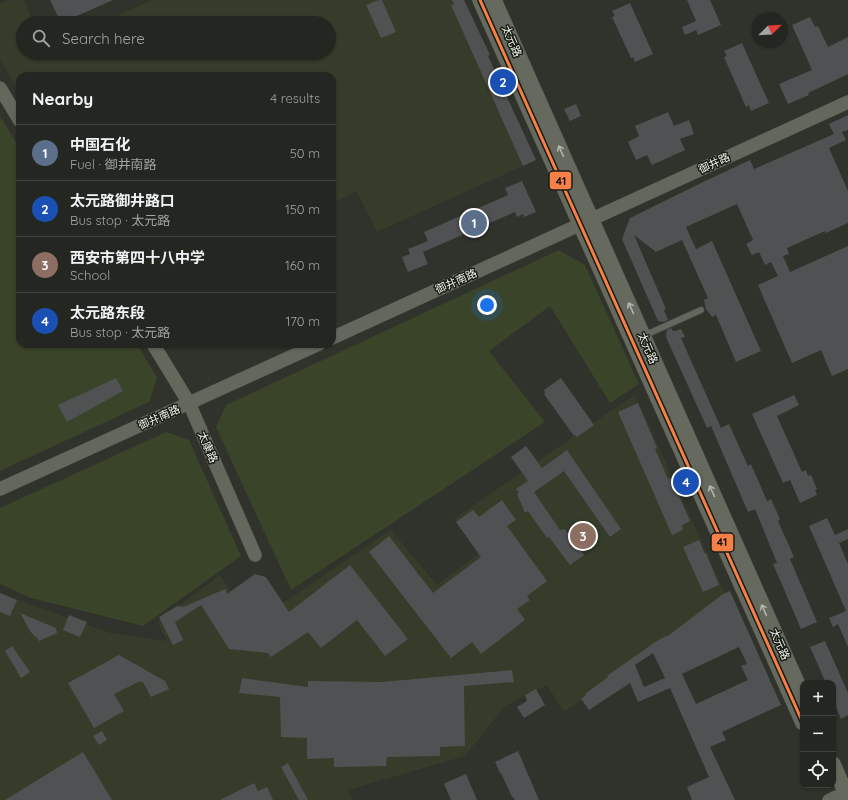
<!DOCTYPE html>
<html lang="en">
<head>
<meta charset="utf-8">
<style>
	:root { --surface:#242621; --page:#30322e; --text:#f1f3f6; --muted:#a3a5a5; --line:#41433f; --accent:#0b8043 }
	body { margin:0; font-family:Quicksand,"Noto Sans SC",sans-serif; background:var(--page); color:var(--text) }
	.controls { position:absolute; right:12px; bottom:12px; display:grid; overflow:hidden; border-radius:8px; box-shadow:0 1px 3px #0004 }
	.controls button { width:36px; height:36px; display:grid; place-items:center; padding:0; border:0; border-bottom:1px solid var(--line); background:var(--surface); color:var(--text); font:20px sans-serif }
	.compass { position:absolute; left:752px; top:12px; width:36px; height:36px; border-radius:50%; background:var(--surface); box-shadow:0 1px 3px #0004; rotate:66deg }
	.you { position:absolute; left:487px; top:305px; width:14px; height:14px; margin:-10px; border:3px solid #fff; border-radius:50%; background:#1a73e8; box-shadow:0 0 0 6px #1a73e833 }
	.badge { display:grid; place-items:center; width:26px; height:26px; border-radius:50%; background:var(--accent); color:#fff; font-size:13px; font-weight:700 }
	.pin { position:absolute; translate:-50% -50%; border:2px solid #fff; box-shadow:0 1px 4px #0006 }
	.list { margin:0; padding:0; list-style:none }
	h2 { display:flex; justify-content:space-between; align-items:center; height:52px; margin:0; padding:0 16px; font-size:17px }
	h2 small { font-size:13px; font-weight:400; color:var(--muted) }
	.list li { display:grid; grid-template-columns:26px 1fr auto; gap:12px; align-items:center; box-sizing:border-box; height:56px; padding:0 16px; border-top:1px solid var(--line) }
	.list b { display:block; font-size:15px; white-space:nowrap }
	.list p { margin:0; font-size:13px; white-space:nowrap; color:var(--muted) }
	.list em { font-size:13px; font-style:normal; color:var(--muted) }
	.icon { flex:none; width:22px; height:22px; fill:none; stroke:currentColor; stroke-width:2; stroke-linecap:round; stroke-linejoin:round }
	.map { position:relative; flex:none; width:848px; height:800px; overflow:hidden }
	.search { position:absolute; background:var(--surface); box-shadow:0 1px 3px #0004; left:16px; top:16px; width:320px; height:44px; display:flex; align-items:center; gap:10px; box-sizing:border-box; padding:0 14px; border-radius:22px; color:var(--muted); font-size:15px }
	.panel { position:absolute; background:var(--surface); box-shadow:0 1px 3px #0004; left:16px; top:72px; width:320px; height:276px; border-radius:12px }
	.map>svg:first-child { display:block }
</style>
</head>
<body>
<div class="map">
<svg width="848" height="800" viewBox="0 0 848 800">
	<rect width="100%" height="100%" fill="#30322c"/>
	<g fill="#353c2a">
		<polygon points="9,0 24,0 33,23 23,23 23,53 329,53 329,23 102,23 151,0 463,0 536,160 377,232 356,191 332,204 332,76 20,76 20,93 0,60 0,4"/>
		<polygon points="635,395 725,593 583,699 564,712 547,685 505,706 465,756 348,790 353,800 0,800 0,592 7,596 110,633 167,641 157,622 220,575 232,593 258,576 283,603 391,530 437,585 479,554 454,519 603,416"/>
	</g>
	<g fill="#3a4429">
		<polygon points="0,116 20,149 20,344 137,344 157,378 149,402 0,471"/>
		<polygon points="559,250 585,265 639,384 610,403 550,306 489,351 545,422 291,590 216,427 226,405"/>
		<polygon points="166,432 189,440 241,556 143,626 31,598 0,584 0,508"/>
	</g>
	<g fill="#505152" fill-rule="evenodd">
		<polygon points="50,0 113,0 61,23"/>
		<polygon points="379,0 382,0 396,32 381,38 366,5"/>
		<polygon points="452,0 464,0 490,55 488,56 536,160 523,166 451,5 454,4"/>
		<polygon points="687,0 710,0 721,25 698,35 696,30 685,35 682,27 696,21"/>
		<polygon points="630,3 653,54 635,62 633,57 631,58 612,17 615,16 612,11"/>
		<polygon points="810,17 815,27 818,26 828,47 848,37 848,74 808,93 809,95 788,104 779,84 812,70 792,25"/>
		<polygon points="742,43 769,103 751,111 749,105 746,107 724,57 727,56 724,51"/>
		<polygon points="576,104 581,116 570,121 564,109"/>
		<polygon points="668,112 674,126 689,120 694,134 680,139 685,150 652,165 647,155 636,160 628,142 639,136 635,126"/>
		<polygon points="848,115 848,130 842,132 846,140 829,148 848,191 848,223 826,233 825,231 787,248 789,254 783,256 790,272 848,246 848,369 832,376 821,350 792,363 758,285 778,276 771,262 765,265 759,252 752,255 746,244 753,240 737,204 686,227 696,249 712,241 761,351 736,362 716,315 712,317 706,309 704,300 708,298 682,240 656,252 634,235 666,309 664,310 668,320 663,322 658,321 622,239 630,218 701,183 750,160 754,169 834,134 829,124"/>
		<polygon points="522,181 536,212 524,217 523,214 517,217 515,212 423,252 428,264 408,272 402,257 410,254 408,249 428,241 424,232 508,195 505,188"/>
		<polygon points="671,328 673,331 675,331 681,329 685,337 681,338 721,428 729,424 748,466 751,464 767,501 771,499 780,519 778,521 794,557 790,559 817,622 801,629 773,564 777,563 755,509 748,512 711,426 707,428 666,337 667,330"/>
		<polygon points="116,378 123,391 67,422 58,405"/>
		<polygon points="561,378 594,425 577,437 575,435 574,436 544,394 545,393 544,390"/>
		<polygon points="794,395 799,405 777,416 802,472 806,470 808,476 811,475 817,489 815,490 817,495 800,503 790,480 783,483 752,414"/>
		<polygon points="638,403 657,448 655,449 668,479 671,478 690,521 682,525 683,530 672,535 618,412"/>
		<polygon points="526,446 542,468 567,450 621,529 610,537 564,471 534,492 560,530 564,529 566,531 584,555 570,565 549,537 547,538 528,511 525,513 517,494 519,492 516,489 528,481 511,457"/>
		<polygon points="502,500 516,520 507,526 547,581 527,596 530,600 517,609 525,620 481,654 472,642 451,658 369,552 389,536 433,593 481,557 456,522 473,510 479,517"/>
		<polygon points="827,518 835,535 848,529 848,539 839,543 848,564 848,647 838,624 833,627 829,618 846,611 809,526"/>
		<polygon points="699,540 705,554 706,553 719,585 703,592 683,547"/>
		<polygon points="350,565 408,639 385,656 357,620 321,648 308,632 271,657 268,653 229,649 201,605 175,622 183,640 173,645 159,617 177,606 183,607 225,589 227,594 255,574 266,577 289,612"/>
		<path d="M730,591L781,705L722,732L726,740L710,747L735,800H692L687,787L709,777L670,688L638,702L630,683L589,710L581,699L586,695L585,694L608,677L607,676L658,640L669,635L723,594ZM739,647L747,664L741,666L748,680L696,704L682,674ZM653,653L665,678L644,687L635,665Z"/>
		<polygon points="0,593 17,600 10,616 0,612"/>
		<polygon points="20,613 56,628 57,633 39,641 36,636 35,637 30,631"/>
		<polygon points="69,615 87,622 80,637 63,630"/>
		<polygon points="825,641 848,693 848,715 841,719 833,700 833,683 826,683 810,647"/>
		<polygon points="12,646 30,672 21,678 5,651"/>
		<polygon points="119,655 165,681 169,689 151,697 143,682 141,683 140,681 114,694 124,711 94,728 68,683"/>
		<polygon points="512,670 514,682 464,686 465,746 440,747 440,756 387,757 386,766 334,767 334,758 307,759 307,738 281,737 280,697 239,693 242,678 308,687 308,681 382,682"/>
		<polygon points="536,689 545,705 524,718 517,707 527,701 525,695"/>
		<polygon points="102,731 107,740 99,745 93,736"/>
		<polygon points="518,751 539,800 515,800 513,797 512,797 501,773 500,773 495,762"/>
		<polygon points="83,752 112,800 5,800"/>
		<polygon points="288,763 308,800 299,800 281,767"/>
		<polygon points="466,774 477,800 451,800 444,784 445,783"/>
		<polygon points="254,783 258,791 267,787 273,800 220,800"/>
	</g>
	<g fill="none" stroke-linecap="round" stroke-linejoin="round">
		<defs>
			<polyline id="service" points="643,336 701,310"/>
			<polyline id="minor" points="828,800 836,796"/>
			<g id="tertiary">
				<polyline points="0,88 20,121"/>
				<polyline points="332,338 848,102"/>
				<polyline points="153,344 189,403 255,555"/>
				<polyline points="0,489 319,344"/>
			</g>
			<g id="secondary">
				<polyline points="480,0 803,723"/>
				<polyline points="494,0 803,696"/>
				<polyline points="833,764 848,798"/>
			</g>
		</defs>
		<use href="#service" stroke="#4f504b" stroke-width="7"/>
		<use href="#minor" stroke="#4f504b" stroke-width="12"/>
		<use href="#tertiary" stroke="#4f504b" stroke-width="14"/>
		<use href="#secondary" stroke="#4f504b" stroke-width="16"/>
		<use href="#service" stroke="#64685c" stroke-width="5.5"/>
		<use href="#minor" stroke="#64685c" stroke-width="11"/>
		<use href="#tertiary" stroke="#64685c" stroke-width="13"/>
		<use href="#secondary" stroke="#66695e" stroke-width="15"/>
		<defs>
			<polyline id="bus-1" points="480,0 803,723"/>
		</defs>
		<use href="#bus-1" stroke="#1a1d16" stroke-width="6"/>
		<use href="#bus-1" stroke="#f78048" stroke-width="3"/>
	</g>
	<defs><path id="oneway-shaft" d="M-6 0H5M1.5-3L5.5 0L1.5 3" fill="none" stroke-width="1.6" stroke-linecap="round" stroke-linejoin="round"/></defs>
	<g stroke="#b2b5ac">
		<use href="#oneway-shaft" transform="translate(561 151) rotate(-114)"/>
		<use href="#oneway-shaft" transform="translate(631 308) rotate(-114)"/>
		<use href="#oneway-shaft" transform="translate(712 491) rotate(-114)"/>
		<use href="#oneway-shaft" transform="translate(764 610) rotate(-114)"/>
	</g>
	<g text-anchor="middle" stroke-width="3" stroke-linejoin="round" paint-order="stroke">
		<g font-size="11" fill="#f0f4eb" stroke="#1a1d16">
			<text transform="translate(512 41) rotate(66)" y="4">太元路</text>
			<text transform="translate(714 163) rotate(-25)" y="4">御井路</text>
			<text transform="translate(456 281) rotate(-24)" y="4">御井南路</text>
			<text transform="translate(648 348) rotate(66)" y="4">太元路</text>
			<text transform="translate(159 417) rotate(-24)" y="4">御井南路</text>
			<text transform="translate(208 447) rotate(66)" y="4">太康路</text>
			<text transform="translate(780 644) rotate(66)" y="4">太元路</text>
		</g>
	</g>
	<g stroke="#1a1d16" stroke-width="1.5">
		<rect x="549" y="171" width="23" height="19" rx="4" fill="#f78048"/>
		<rect x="711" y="533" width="23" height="19" rx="4" fill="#f78048"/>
	</g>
	<g font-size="11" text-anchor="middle" font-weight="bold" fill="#111">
		<text x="561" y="185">41</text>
		<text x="722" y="546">41</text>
	</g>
</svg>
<div class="controls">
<button>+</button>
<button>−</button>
<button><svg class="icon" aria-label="locate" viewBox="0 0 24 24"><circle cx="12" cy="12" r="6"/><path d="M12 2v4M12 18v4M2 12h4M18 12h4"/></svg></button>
</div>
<svg class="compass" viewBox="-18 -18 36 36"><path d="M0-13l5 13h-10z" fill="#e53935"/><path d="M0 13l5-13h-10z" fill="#a3a5a5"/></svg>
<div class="you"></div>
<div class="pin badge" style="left:474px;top:223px;background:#5c6f8a">1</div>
<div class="pin badge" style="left:503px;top:82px;background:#1a4fb4">2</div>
<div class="pin badge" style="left:583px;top:536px;background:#8d6e63">3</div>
<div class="pin badge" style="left:686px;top:482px;background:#1a4fb4">4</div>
<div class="search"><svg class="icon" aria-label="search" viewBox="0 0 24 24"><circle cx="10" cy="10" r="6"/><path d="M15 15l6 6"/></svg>Search here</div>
<section class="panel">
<h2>Nearby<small>4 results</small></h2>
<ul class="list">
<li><span class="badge" style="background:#5c6f8a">1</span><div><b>中国石化</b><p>Fuel · 御井南路</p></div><em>50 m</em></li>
<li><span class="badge" style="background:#1a4fb4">2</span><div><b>太元路御井路口</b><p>Bus stop · 太元路</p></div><em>150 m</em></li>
<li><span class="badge" style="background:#8d6e63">3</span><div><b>西安市第四十八中学</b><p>School</p></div><em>160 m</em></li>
<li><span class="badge" style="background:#1a4fb4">4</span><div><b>太元路东段</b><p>Bus stop · 太元路</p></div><em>170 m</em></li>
</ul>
</section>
</div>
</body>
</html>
